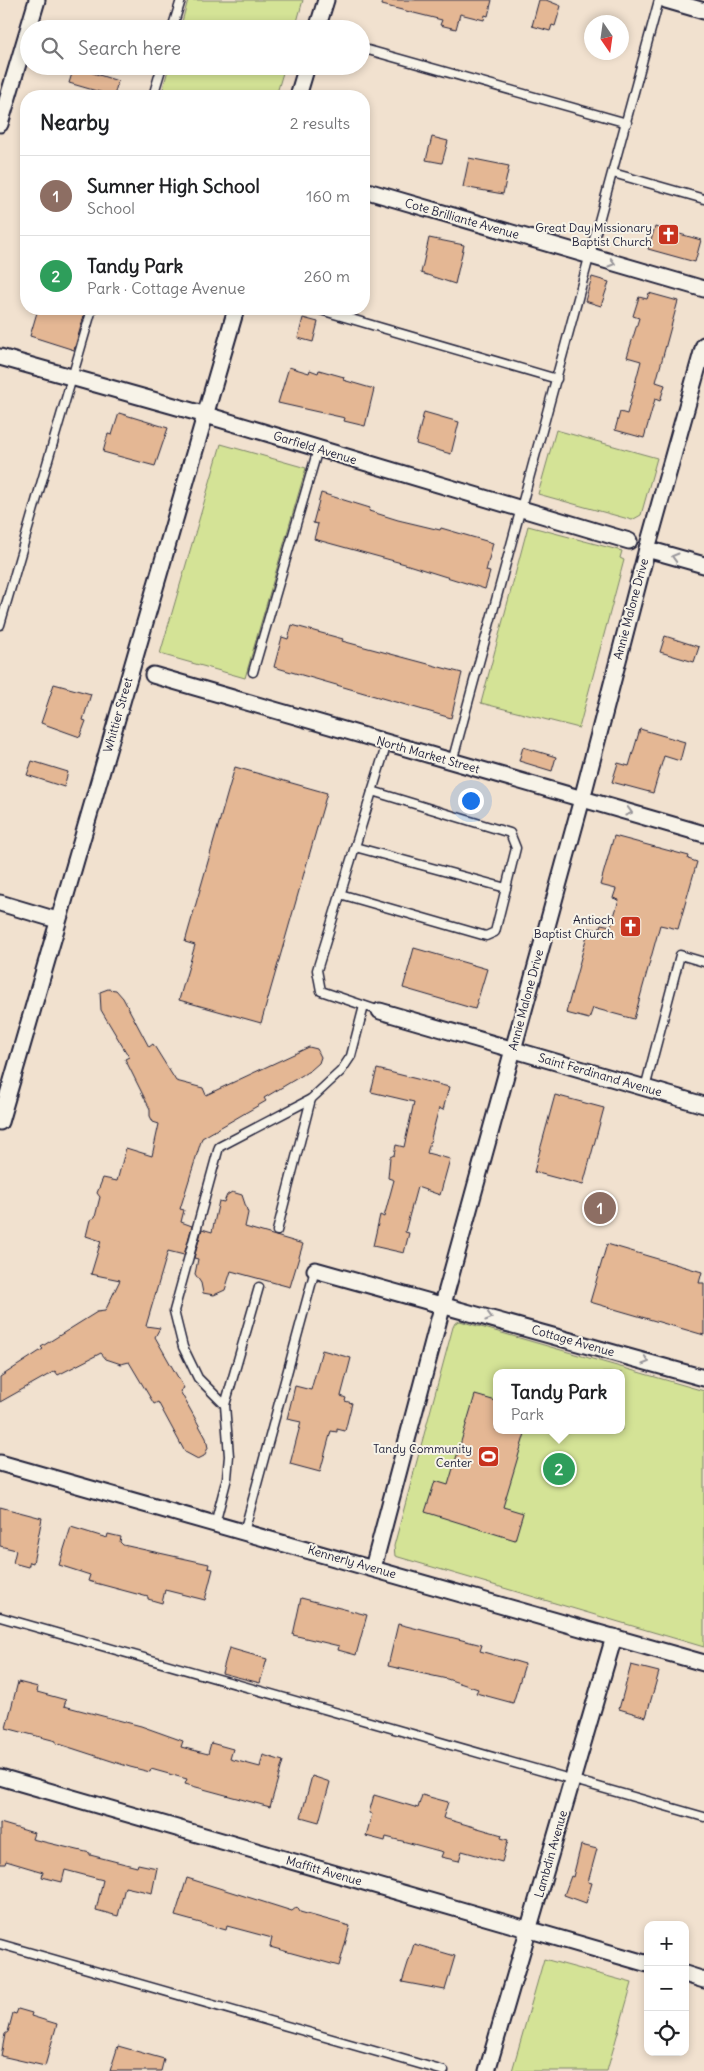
<!DOCTYPE html>
<html lang="en">
<head>
<meta charset="utf-8">
<style>
	:root { --surface:#fff; --page:#f6f6f6; --text:#202124; --muted:#757577; --line:#e0e0e0; --accent:#c8321e }
	body { margin:0; font-family:Delius,sans-serif; background:var(--page); color:var(--text) }
	.controls { position:absolute; right:15px; bottom:15px; display:grid; overflow:hidden; border-radius:10px; box-shadow:0 2px 8px #0003 }
	.controls button { width:45px; height:45px; display:grid; place-items:center; padding:0; border:0; border-bottom:1px solid var(--line); background:var(--surface); color:var(--text); font:25px sans-serif }
	.compass { position:absolute; left:584px; top:15px; width:45px; height:45px; border-radius:50%; background:var(--surface); box-shadow:0 2px 8px #0003; rotate:167deg }
	.you { position:absolute; left:470px; top:800px; width:18px; height:18px; margin:-12px; border:4px solid #fff; border-radius:50%; background:#1a73e8; box-shadow:0 0 0 8px #1a73e833 }
	.badge { display:grid; place-items:center; width:32px; height:32px; border-radius:50%; background:var(--accent); color:#fff; font-size:16px; font-weight:700 }
	.pin { position:absolute; translate:-50% -50%; border:2px solid #fff; box-shadow:0 1px 5px #0006 }
	.popup { position:absolute; left:493px; top:1369px; width:132px; height:65px; box-sizing:border-box; display:grid; place-content:center; border-radius:10px; background:var(--surface); filter:drop-shadow(0 1px 4px #0005); font-size:16px; white-space:nowrap; color:var(--muted) }
	.popup b { font-size:19px; color:var(--text) }
	.popup::after { content:''; position:absolute; left:50%; top:100%; margin-left:-10px; border:10px solid transparent; border-top-color:var(--surface) }
	.list { margin:0; padding:0; list-style:none }
	h2 { display:flex; justify-content:space-between; align-items:center; height:65px; margin:0; padding:0 20px; font-size:21px }
	h2 small { font-size:16px; font-weight:400; color:var(--muted) }
	.list li { display:grid; grid-template-columns:32px 1fr auto; gap:15px; align-items:center; box-sizing:border-box; height:80px; padding:0 20px; border-top:1px solid var(--line) }
	.list b { display:block; font-size:19px; white-space:nowrap }
	.list p { margin:0; font-size:16px; white-space:nowrap; color:var(--muted) }
	.list em { font-size:16px; font-style:normal; color:var(--muted) }
	.icon { flex:none; width:28px; height:28px; fill:none; stroke:currentColor; stroke-width:2; stroke-linecap:round; stroke-linejoin:round }
	.map { position:relative; flex:none; width:704px; height:2071px; overflow:hidden }
	.search { position:absolute; background:var(--surface); box-shadow:0 2px 8px #0003; left:20px; top:20px; width:350px; height:55px; display:flex; align-items:center; gap:12px; box-sizing:border-box; padding:0 18px; border-radius:28px; color:var(--muted); font-size:19px }
	.panel { position:absolute; background:var(--surface); box-shadow:0 2px 8px #0003; left:20px; top:90px; width:350px; height:225px; border-radius:20px }
	.map>svg:first-child { display:block }
</style>
</head>
<body>
<div class="map">
<svg width="704" height="2071" viewBox="0 0 704 2071">
	<rect width="100%" height="100%" fill="#f1e1cf"/>
	<filter id="ink" filterUnits="userSpaceOnUse"><feTurbulence type="fractalNoise" baseFrequency=".02" numOctaves="2"/><feDisplacementMap in="SourceGraphic" scale="10" xChannelSelector="R" yChannelSelector="G"/><feConvolveMatrix kernelMatrix="1 2 1 2 8 2 1 2 1" color-interpolation-filters="sRGB"/></filter>
	<g filter="url(#ink)">
		<g fill="#d4e396" stroke="#7b8268" fill-rule="evenodd">
			<polygon points="188,0 303,0 295,29 180,29"/>
			<polygon points="169,66 285,66 276,96 161,96"/>
			<polygon points="556,430 657,458 641,515 632,520 538,494"/>
			<polygon points="221,444 306,468 245,678 160,654"/>
			<polygon points="528,526 622,551 620,558 624,560 579,728 481,703"/>
			<path d="M460,1321L704,1391V1647L395,1556L394,1546L453,1327L455,1323ZM496,1373H622V1430H496Z"/>
			<polygon points="544,1959 632,1983 607,2071 512,2071"/>
		</g>
		<g fill="#e4b794" stroke="#22223b">
			<polygon points="383,0 492,0 488,16 485,15 484,20 460,14 456,29 440,25 442,20 382,5"/>
			<polygon points="539,0 546,0 561,6 555,26 552,25 550,31 532,26"/>
			<polygon points="74,67 118,81 114,96 69,83"/>
			<polygon points="432,137 448,141 442,163 426,160"/>
			<polygon points="469,158 509,166 503,194 463,187"/>
			<polygon points="655,227 701,240 695,262 648,249"/>
			<polygon points="429,238 464,245 455,284 421,273"/>
			<polygon points="592,277 609,282 601,306 585,301"/>
			<polygon points="649,293 678,301 656,382 665,385 660,401 655,399 644,438 615,430 620,412 627,414 641,361 627,357 639,318 633,316 639,297 647,299"/>
			<polygon points="38,309 86,309 74,350 30,336"/>
			<polygon points="303,318 318,322 313,342 298,338"/>
			<polygon points="289,367 309,373 310,370 318,373 319,370 344,377 343,380 374,389 365,426 344,421 345,418 278,403"/>
			<polygon points="424,412 459,422 451,454 416,444"/>
			<polygon points="119,413 168,428 155,466 103,452 108,434 112,435"/>
			<polygon points="321,493 370,508 369,511 398,520 440,530 441,528 493,543 486,571 490,572 485,589 405,564 314,539 318,524 313,523"/>
			<polygon points="292,625 343,639 342,641 462,673 451,718 274,667 282,637 288,639"/>
			<polygon points="665,636 699,647 694,662 660,652"/>
			<polygon points="54,684 91,694 83,720 86,721 80,737 41,723"/>
			<polygon points="640,729 685,742 680,761 664,756 653,793 612,782 618,763 629,766"/>
			<polygon points="523,747 556,757 552,771 519,761"/>
			<polygon points="32,761 68,772 64,787 27,775"/>
			<polygon points="235,767 327,793 261,1023 179,1000 195,945 185,942"/>
			<polygon points="614,836 689,856 688,859 697,862 678,929 660,925 634,1019 593,1008 589,1019 566,1013 589,928 599,930 601,924 611,926 619,900 613,898 616,889 600,885"/>
			<polygon points="414,948 487,969 475,1009 403,988"/>
			<polygon points="108,989 116,990 123,998 149,1047 153,1044 176,1081 203,1088 206,1095 309,1047 317,1049 321,1057 319,1063 311,1070 264,1098 266,1101 202,1138 180,1209 184,1210 181,1222 192,1226 184,1255 168,1251 146,1326 160,1328 155,1337 184,1388 180,1391 206,1438 208,1448 204,1456 198,1459 185,1452 158,1402 154,1404 129,1362 121,1364 106,1359 101,1353 58,1375 55,1371 0,1402 0,1377 43,1349 41,1347 97,1312 105,1311 120,1280 91,1274 101,1241 86,1236 90,1220 95,1217 100,1197 97,1193 103,1178 117,1181 126,1148 152,1156 159,1124 153,1122 150,1116 150,1109 125,1059 129,1057 101,1010 100,992"/>
			<polygon points="377,1069 449,1087 443,1110 439,1108 427,1153 450,1159 440,1195 417,1187 405,1232 409,1233 404,1253 373,1246 380,1215 384,1217 394,1180 388,1178 390,1157 394,1155 396,1145 404,1147 414,1102 371,1092"/>
			<polygon points="555,1095 604,1108 583,1185 534,1172"/>
			<polygon points="232,1192 242,1195 248,1213 245,1227 303,1244 290,1287 231,1271 225,1290 214,1295 203,1293 201,1283 195,1274 198,1259 194,1258 202,1229 212,1232 219,1201 224,1202 227,1195"/>
			<polygon points="607,1244 702,1272 699,1283 704,1283 704,1335 590,1302"/>
			<polygon points="322,1350 351,1358 341,1396 346,1398 345,1401 352,1403 345,1431 337,1429 337,1432 331,1431 320,1472 290,1464 301,1422 287,1419 295,1386 311,1390"/>
			<polygon points="475,1395 496,1401 496,1430 526,1430 503,1507 523,1513 515,1540 425,1512 435,1481 448,1485"/>
			<polygon points="0,1507 42,1518 33,1563 30,1562 28,1567 13,1563 16,1550 0,1546"/>
			<polygon points="71,1527 107,1538 108,1534 121,1537 120,1542 123,1545 209,1564 208,1568 213,1569 205,1600 165,1590 162,1603 148,1599 148,1597 88,1581 90,1575 59,1565"/>
			<polygon points="301,1598 367,1615 356,1655 338,1650 339,1646 293,1635"/>
			<polygon points="398,1624 482,1645 480,1651 525,1664 513,1703 476,1693 478,1689 447,1679 388,1666"/>
			<polygon points="229,1648 267,1659 260,1683 222,1673"/>
			<polygon points="631,1665 659,1672 646,1717 619,1709"/>
			<polygon points="18,1682 38,1687 37,1692 66,1700 64,1706 141,1726 183,1741 181,1747 208,1754 211,1743 233,1749 230,1759 260,1767 263,1755 283,1761 270,1807 185,1784 187,1779 151,1769 150,1772 130,1767 56,1743 56,1741 6,1728"/>
			<polygon points="312,1776 330,1782 319,1822 301,1817"/>
			<polygon points="374,1795 418,1808 422,1795 448,1802 443,1818 502,1835 501,1838 508,1840 502,1862 462,1851 459,1861 441,1857 443,1852 406,1842 386,1837 385,1841 366,1836 372,1814 369,1813"/>
			<polygon points="0,1823 34,1833 32,1839 90,1853 90,1855 137,1867 138,1864 157,1868 152,1893 125,1887 118,1916 96,1910 103,1880 65,1870 62,1882 42,1877 43,1872 6,1861 5,1864 0,1864"/>
			<polygon points="581,1845 597,1849 588,1882 592,1883 586,1903 564,1895 571,1876 573,1877"/>
			<polygon points="187,1878 292,1911 297,1907 300,1912 350,1926 339,1966 270,1947 272,1938 227,1926 226,1930 175,1916"/>
			<polygon points="414,1944 455,1956 445,1990 402,1982"/>
			<polygon points="18,2009 32,2013 31,2016 57,2024 45,2066 1,2056 5,2034 8,2032 13,2013 16,2014"/>
			<polygon points="118,2046 164,2059 161,2071 110,2071"/>
		</g>
		<g fill="none" stroke-linecap="round" stroke-linejoin="round">
			<defs>
				<g id="lane">
					<polyline points="172,29 181,0"/>
					<polyline points="361,48 627,123"/>
					<polyline points="153,96 162,66"/>
					<polyline points="613,173 704,199"/>
					<polyline points="317,309 557,379"/>
					<polyline points="0,625 92,309"/>
					<polyline points="253,672 318,449"/>
					<polyline points="452,762 659,0"/>
					<polyline points="355,847 506,888"/>
					<polyline points="340,894 486,936 495,932 516,848 510,833 372,791"/>
					<polyline points="380,1011 321,991 317,970 387,743"/>
					<polyline points="645,1088 680,955 704,962"/>
					<polyline points="277,1231 311,1099 341,1071 351,1056 364,1006"/>
					<polyline points="225,1405 198,1378 183,1347 174,1311 219,1147 311,1099"/>
					<polyline points="215,1524 227,1478 229,1456 225,1405 259,1287"/>
					<polyline points="244,1532 315,1270"/>
					<polyline points="0,1617 704,1817"/>
					<polyline points="0,1944 444,2071"/>
				</g>
				<g id="street">
					<polyline points="666,0 704,11"/>
					<polyline points="317,29 326,0"/>
					<polyline points="298,96 307,66"/>
					<polyline points="0,124 37,0"/>
					<polyline points="364,190 704,289"/>
					<polyline points="0,357 206,415 629,541"/>
					<polyline points="647,549 704,565"/>
					<polyline points="153,675 704,834"/>
					<polyline points="0,903 57,920"/>
					<polyline points="380,1011 704,1105"/>
					<polyline points="0,1122 236,309"/>
					<polyline points="315,1270 704,1378"/>
					<polyline points="0,1463 704,1663"/>
					<polyline points="373,1568 443,1304 582,799 647,549 704,345"/>
					<polyline points="0,1777 648,1964"/>
					<polyline points="685,1974 704,1980"/>
					<polyline points="487,2071 614,1637"/>
				</g>
			</defs>
			<use href="#lane" stroke="#22223b" stroke-width="11"/>
			<use href="#street" stroke="#22223b" stroke-width="19"/>
			<use href="#lane" stroke="#f7f3e8" stroke-width="8"/>
			<use href="#street" stroke="#f7f3e8" stroke-width="15"/>
		</g>
		<defs><path id="oneway-chevron" d="M-2-3.5L2.5 0L-2 3.5" fill="none" stroke-width="1.6" stroke-linecap="round" stroke-linejoin="round" transform="scale(1.25)"/></defs>
		<g stroke="#97959a">
			<use href="#oneway-chevron" transform="translate(612 263) rotate(16)"/>
			<use href="#oneway-chevron" transform="translate(675 557) rotate(-164)"/>
			<use href="#oneway-chevron" transform="translate(629 812) rotate(16)"/>
			<use href="#oneway-chevron" transform="translate(489 1317) rotate(16)"/>
			<use href="#oneway-chevron" transform="translate(646 1361) rotate(16)"/>
		</g>
	</g>
	<defs>
		<symbol id="church-square" viewBox="-11 -11 22 22"><rect x="-9" y="-9" width="18" height="18" rx="4" fill="#c8321e" stroke="#f7f3e8"/><path d="M-1.2-6h2.4v3.5h3.3v2.4h-3.3V6h-2.4V-.1h-3.3v-2.4h3.3Z" fill="#fff"/></symbol>
		<symbol id="stadium-square" viewBox="-11 -11 22 22"><rect x="-9" y="-9" width="18" height="18" rx="4" fill="#c8321e" stroke="#f7f3e8"/><path d="M0-5a6.5 5 0 1 0 0 10a6.5 5 0 1 0 0-10ZM-3.5-1.8h7v3.6h-7Z" fill="#fff"/></symbol>
	</defs>
	<g fill-rule="evenodd">
		<use href="#church-square" x="656" y="222" width="25" height="25"/>
		<use href="#church-square" x="618" y="914" width="25" height="25"/>
		<use href="#stadium-square" x="476" y="1444" width="25" height="25"/>
	</g>
	<g text-anchor="middle" stroke-width="4" stroke-linejoin="round" paint-order="stroke">
		<g font-size="12" fill="#22223b" stroke="#f7f3e8">
			<text transform="translate(462 219) rotate(16)" y="4">Cote Brilliante Avenue</text>
			<text transform="translate(315 448) rotate(17)" y="4">Garfield Avenue</text>
			<text transform="translate(631 609) rotate(-75)" y="4">Annie Malone Drive</text>
			<text transform="translate(118 715) rotate(-74)" y="4">Whittier Street</text>
			<text transform="translate(428 755) rotate(16)" y="4">North Market Street</text>
			<text transform="translate(526 1000) rotate(-75)" y="4">Annie Malone Drive</text>
			<text transform="translate(600 1075) rotate(16)" y="4">Saint Ferdinand Avenue</text>
			<text transform="translate(573 1341) rotate(16)" y="4">Cottage Avenue</text>
			<text transform="translate(352 1562) rotate(16)" y="4">Kennerly Avenue</text>
			<text transform="translate(551 1854) rotate(-74)" y="4">Lambdin Avenue</text>
			<text transform="translate(324 1871) rotate(16)" y="4">Maffitt Avenue</text>
		</g>
		<g font-size="12" fill="#22223b" stroke="#f7f3e8" text-anchor="end">
			<text x="652" y="232">Great Day Missionary<tspan x="652" dy="14">Baptist Church</tspan></text>
			<text x="614" y="924">Antioch<tspan x="614" dy="14">Baptist Church</tspan></text>
			<text x="472" y="1453">Tandy Community<tspan x="472" dy="14">Center</tspan></text>
		</g>
	</g>
</svg>
<div class="controls">
<button>+</button>
<button>−</button>
<button><svg class="icon" aria-label="locate" viewBox="0 0 24 24"><circle cx="12" cy="12" r="6"/><path d="M12 2v4M12 18v4M2 12h4M18 12h4"/></svg></button>
</div>
<svg class="compass" viewBox="-18 -18 36 36"><path d="M0-13l5 13h-10z" fill="#e53935"/><path d="M0 13l5-13h-10z" fill="#757577"/></svg>
<div class="you"></div>
<div class="pin badge" style="left:600px;top:1208px;background:#8d6e63">1</div>
<div class="pin badge" style="left:559px;top:1469px;background:#2e9e5b">2</div>
<div class="popup"><b>Tandy Park</b>Park</div>
<div class="search"><svg class="icon" aria-label="search" viewBox="0 0 24 24"><circle cx="10" cy="10" r="6"/><path d="M15 15l6 6"/></svg>Search here</div>
<section class="panel">
<h2>Nearby<small>2 results</small></h2>
<ul class="list">
<li><span class="badge" style="background:#8d6e63">1</span><div><b>Sumner High School</b><p>School</p></div><em>160 m</em></li>
<li><span class="badge" style="background:#2e9e5b">2</span><div><b>Tandy Park</b><p>Park · Cottage Avenue</p></div><em>260 m</em></li>
</ul>
</section>
</div>
</body>
</html>
